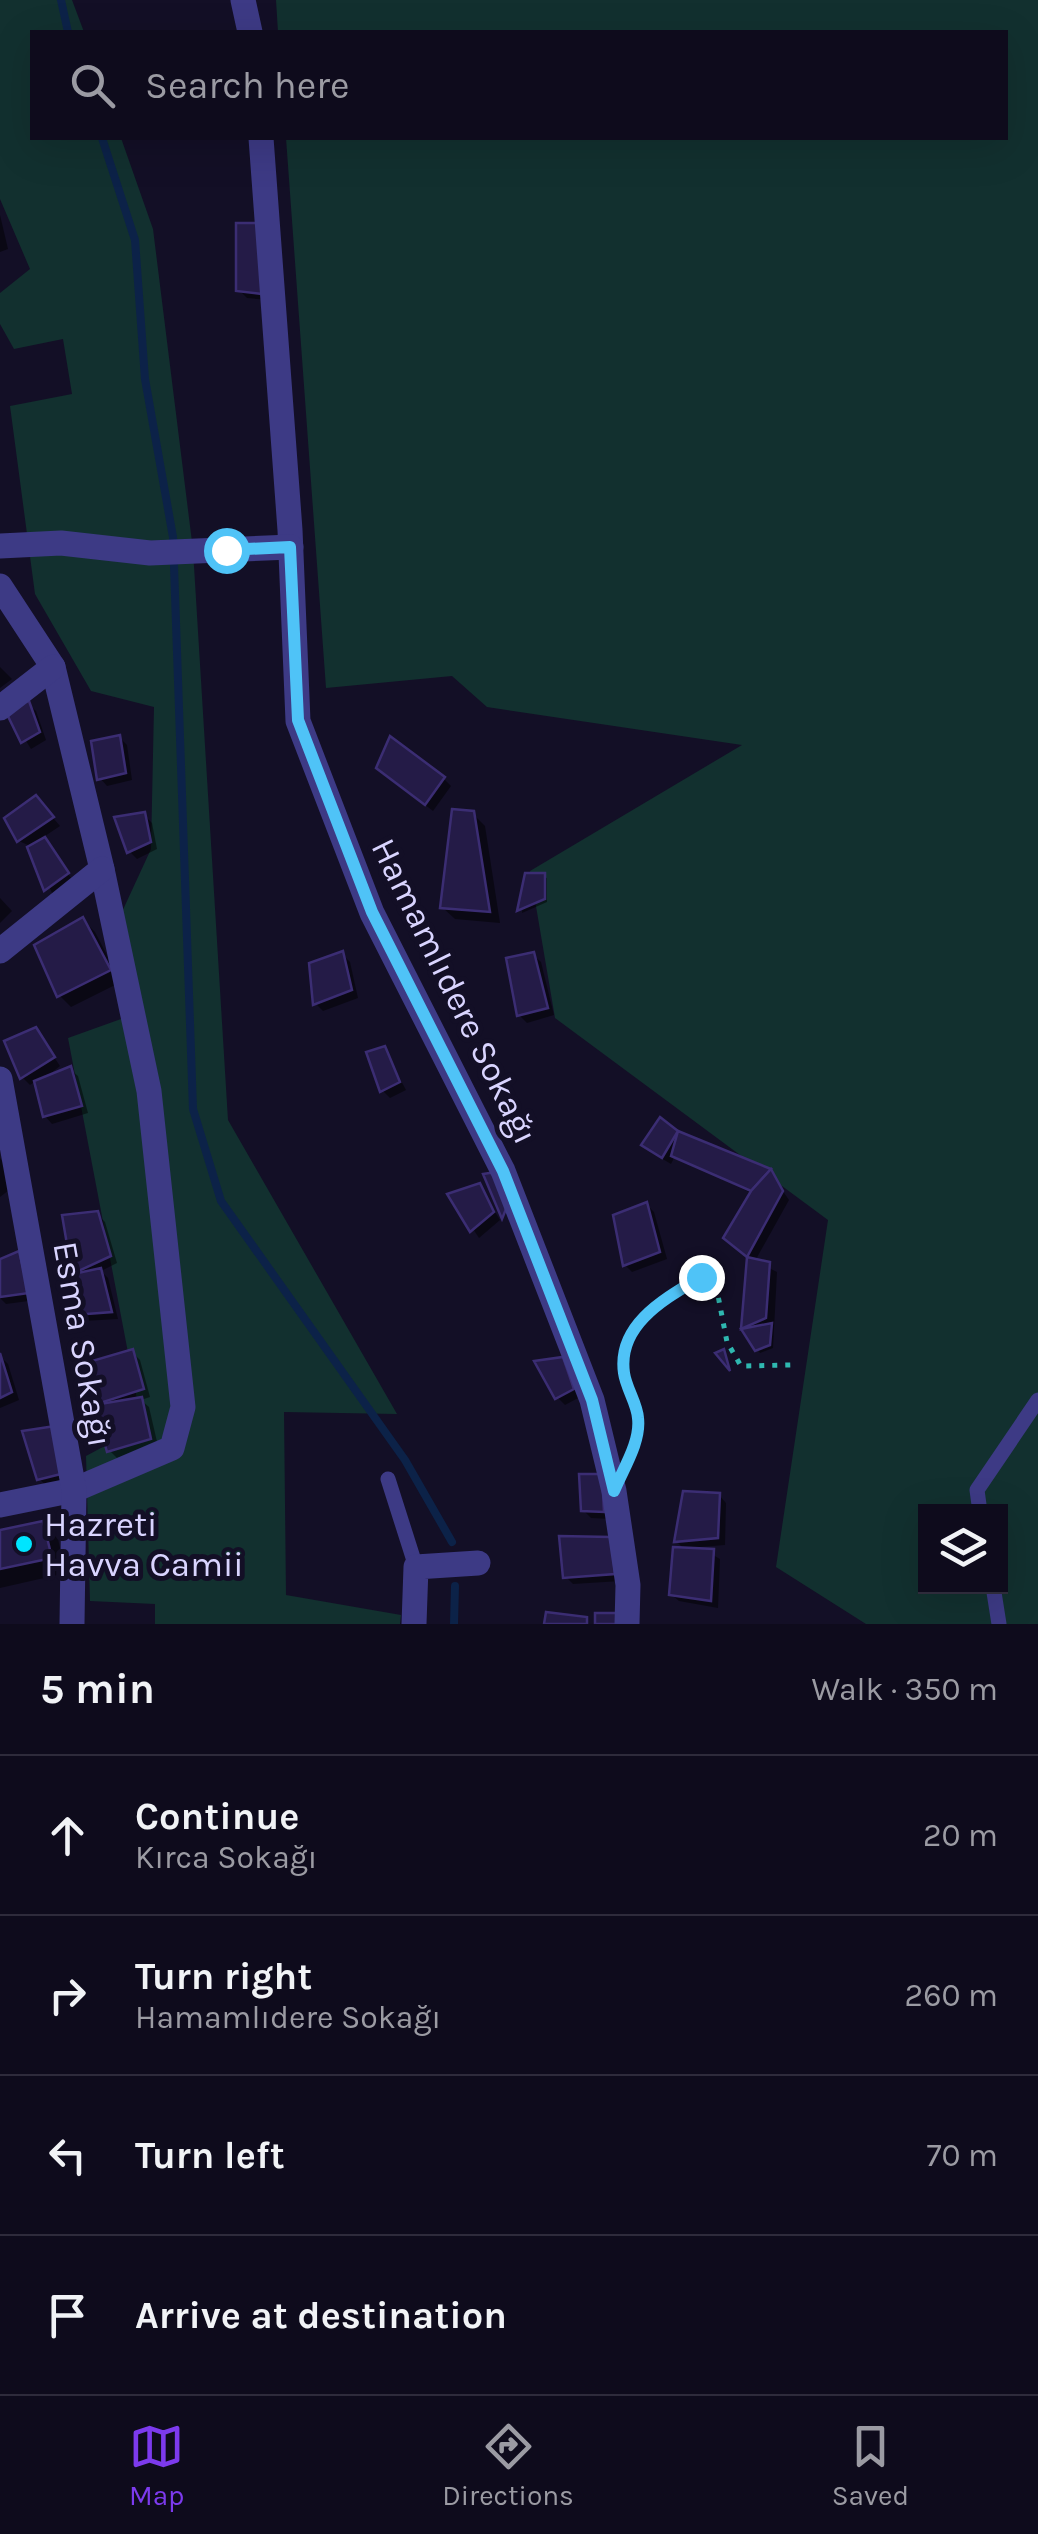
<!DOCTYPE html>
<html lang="en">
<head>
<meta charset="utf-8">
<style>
	:root { --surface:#0e0b1c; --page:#1c1929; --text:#f1f3f6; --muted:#9b9ba3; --line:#2e2b3b; --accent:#7c3aed }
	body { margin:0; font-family:Karla,sans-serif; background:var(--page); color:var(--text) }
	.controls { position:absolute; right:30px; bottom:30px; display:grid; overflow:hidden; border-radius:0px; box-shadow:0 10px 40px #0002 }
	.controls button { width:90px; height:90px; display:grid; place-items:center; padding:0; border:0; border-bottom:2px solid var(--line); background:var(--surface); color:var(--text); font:50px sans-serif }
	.stop { position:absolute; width:30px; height:30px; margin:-22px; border:8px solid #4fc3f7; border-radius:50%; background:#fff }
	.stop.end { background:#4fc3f7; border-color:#fff; box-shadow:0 2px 10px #0008 }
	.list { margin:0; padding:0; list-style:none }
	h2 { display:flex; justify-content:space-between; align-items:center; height:130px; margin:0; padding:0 40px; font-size:42px }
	h2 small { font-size:32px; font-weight:400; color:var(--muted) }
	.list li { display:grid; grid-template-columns:65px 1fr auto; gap:30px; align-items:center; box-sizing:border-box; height:160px; padding:0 40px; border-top:2px solid var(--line) }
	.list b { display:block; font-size:38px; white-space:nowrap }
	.list p { margin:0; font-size:32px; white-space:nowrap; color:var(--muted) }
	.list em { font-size:32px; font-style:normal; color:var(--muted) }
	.icon { flex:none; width:55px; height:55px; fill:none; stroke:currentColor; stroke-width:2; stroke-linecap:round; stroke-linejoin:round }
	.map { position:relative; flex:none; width:1038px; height:1624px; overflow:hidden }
	.search { position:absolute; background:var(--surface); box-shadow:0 10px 40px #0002; left:30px; right:30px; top:30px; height:110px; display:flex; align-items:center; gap:25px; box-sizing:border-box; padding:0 35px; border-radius:0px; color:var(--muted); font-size:38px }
	.sheet { height:770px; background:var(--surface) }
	nav { display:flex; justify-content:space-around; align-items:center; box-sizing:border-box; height:140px; border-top:2px solid var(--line); background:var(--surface); font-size:28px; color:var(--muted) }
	nav a { display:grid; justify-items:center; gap:5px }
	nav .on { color:var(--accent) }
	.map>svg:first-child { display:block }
</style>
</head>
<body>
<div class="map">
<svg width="1038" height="1624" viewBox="0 0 1038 1624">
	<rect width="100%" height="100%" fill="#130f26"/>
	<g fill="#12302f" fill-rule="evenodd">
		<polygon points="0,0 72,0 84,32 32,32 32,138 121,138 153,229 193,550 228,1120 397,1414 284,1412 286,1595 401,1615 400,1624 155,1624 155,1604 90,1601 86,1456 142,1426 68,1038 121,1019 121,914 151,849 154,707 91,691 35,594 10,406 72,394 63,339 14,349 0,324 0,293 30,269 0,199"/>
		<path d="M276,0H1038V1624H866L776,1567L828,1220L555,1018L530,871L742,745L487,707L452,676L326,688L286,138H1006V32H278ZM926,1512H1000V1586H926Z"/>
	</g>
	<g fill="#0007">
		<polygon points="0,215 8,249 0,252"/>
		<polygon points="258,226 269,300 247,298 239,290"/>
		<polygon points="0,667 12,679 0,688"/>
		<polygon points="28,704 36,711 46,740 31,749 6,708"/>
		<polygon points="119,737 127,745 132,780 107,786 100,778"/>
		<polygon points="387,775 444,779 451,786 433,811"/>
		<polygon points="43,806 60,826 42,838 74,882 54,897 30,846 19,841"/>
		<polygon points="473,814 485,826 500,923 455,919 443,908"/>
		<polygon points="144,815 152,823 157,849 137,859 130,852"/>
		<polygon points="527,875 547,878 547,902 522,913"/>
		<polygon points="0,898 12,911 0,923"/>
		<polygon points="83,920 95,932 121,982 71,1007 59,995"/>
		<polygon points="342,954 350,962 358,998 323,1011 316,1004 312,965"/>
		<polygon points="533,955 541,962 554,1015 527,1023 519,1015"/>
		<polygon points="36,1030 60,1066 41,1081 70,1069 78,1076 88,1113 52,1124 45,1116 36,1081 30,1085 22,1077"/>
		<polygon points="384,1049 406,1090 390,1098 382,1090"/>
		<polygon points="661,1120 677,1133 769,1171 789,1200 755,1261 777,1272 773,1348 760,1353 744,1329 749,1257 734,1246 753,1194 675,1156 671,1164 651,1152 644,1144"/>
		<polygon points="0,1158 17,1184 0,1197"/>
		<polygon points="479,1186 500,1220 479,1238 451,1195"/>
		<polygon points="647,1205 654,1212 667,1259 632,1272 625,1265"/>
		<polygon points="97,1214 105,1222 117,1263 101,1271 108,1278 118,1319 84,1321 76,1313 65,1217"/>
		<polygon points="0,1261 36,1300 6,1304 0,1298"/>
		<polygon points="132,1352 140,1360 150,1397 141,1400 149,1407 158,1446 117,1458 109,1450 88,1364"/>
		<polygon points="0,1356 8,1364 19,1400 0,1408"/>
		<polygon points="562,1360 580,1397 565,1405 557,1397"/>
		<polygon points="25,1433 72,1480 47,1486 39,1479"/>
		<polygon points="601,1477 611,1519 591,1518 583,1510"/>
		<polygon points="719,1495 726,1503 725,1545 699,1547 720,1559 718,1608 679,1601 671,1594 685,1550 676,1541"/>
		<polygon points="42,1523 58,1539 66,1573 0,1588 0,1533"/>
		<polygon points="610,1539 621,1581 573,1584 565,1576"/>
	</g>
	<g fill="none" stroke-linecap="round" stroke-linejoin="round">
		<g stroke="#0c2248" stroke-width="8">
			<polyline points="61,0 68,32"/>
			<polyline points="102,138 135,240 145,379 173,537 193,1109 221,1201 405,1460 452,1542"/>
			<polyline points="454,1624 455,1586"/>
		</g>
	</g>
	<g fill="#241b47" stroke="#3b2d73" stroke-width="2.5">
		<polygon points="236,223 259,223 262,294 236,291"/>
		<polygon points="29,701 40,732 21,743 3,706"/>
		<polygon points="120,735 126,773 97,780 91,741"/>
		<polygon points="390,736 445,777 425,805 376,768"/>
		<polygon points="36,795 54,817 17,842 4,818"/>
		<polygon points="452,809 474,811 490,912 440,908"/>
		<polygon points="145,812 151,842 127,853 114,817"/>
		<polygon points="45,837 69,873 44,891 27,847"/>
		<polygon points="525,873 545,873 545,899 517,911"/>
		<polygon points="83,917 111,970 57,997 34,945"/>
		<polygon points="343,951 352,990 313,1005 309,963"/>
		<polygon points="534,952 548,1008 517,1016 506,958"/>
		<polygon points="36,1027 55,1057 20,1079 4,1041"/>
		<polygon points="385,1046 400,1082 380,1092 366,1052"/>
		<polygon points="71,1066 82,1106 43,1117 34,1081"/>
		<polygon points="660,1117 678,1131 662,1158 641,1145"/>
		<polygon points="678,1131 771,1169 751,1191 671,1156"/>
		<polygon points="771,1169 783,1191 747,1257 723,1238 751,1191"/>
		<polygon points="503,1171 508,1204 502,1219 483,1174"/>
		<polygon points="480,1183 494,1212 470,1232 447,1194"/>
		<polygon points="647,1202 660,1252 623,1266 613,1215"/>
		<polygon points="98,1211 111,1256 72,1274 62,1215"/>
		<polygon points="19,1251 29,1293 0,1297 0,1259"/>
		<polygon points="747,1257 770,1262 766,1318 741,1329"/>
		<polygon points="101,1268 112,1312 74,1315 64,1276"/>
		<polygon points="772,1323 770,1345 755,1351 741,1329"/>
		<polygon points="133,1349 144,1389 94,1405 85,1363"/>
		<polygon points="724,1349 730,1371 715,1353"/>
		<polygon points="0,1353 12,1392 0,1398"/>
		<polygon points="563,1357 574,1389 555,1399 534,1361"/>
		<polygon points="142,1397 151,1439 107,1452 94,1405"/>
		<polygon points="62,1425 65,1473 37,1480 22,1431"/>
		<polygon points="579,1474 602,1474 604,1512 581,1511"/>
		<polygon points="683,1491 720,1493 718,1538 674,1542"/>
		<polygon points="43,1521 52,1558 0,1569 0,1530"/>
		<polygon points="559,1536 611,1537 615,1574 563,1578"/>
		<polygon points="673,1547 714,1549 711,1601 669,1595"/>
		<polygon points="546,1612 587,1617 587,1624 544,1624"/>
		<rect x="595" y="1613" width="22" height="11"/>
	</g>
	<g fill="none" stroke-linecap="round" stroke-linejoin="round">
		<path stroke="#2fb8b0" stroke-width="5" stroke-dasharray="5 8" stroke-linecap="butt" d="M631,1450C647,1413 623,1400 624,1368C625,1323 670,1281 714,1275L727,1342L741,1366L791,1365"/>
		<g stroke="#3d3a85" stroke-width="15">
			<polyline points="388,1479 416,1567"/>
			<polyline points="980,1512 977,1490 1038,1400"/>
			<polyline points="993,1586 999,1624"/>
		</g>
		<g stroke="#3d3a85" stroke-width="25">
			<polyline points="243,0 250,32"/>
			<polyline points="261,138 290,530 298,721 372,913 503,1171 592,1400 614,1491 628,1585 627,1624"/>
			<polyline points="0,546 61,543 150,553 291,547"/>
			<polyline points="0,586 53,667 102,869 149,1091 183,1407 172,1448 74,1490 0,1505"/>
			<polyline points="0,708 53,667"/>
			<polyline points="0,951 102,869"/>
			<polyline points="0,1079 74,1490 72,1624"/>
			<polyline points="414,1624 416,1567 478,1563"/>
		</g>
	</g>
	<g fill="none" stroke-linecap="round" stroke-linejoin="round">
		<path stroke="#4fc3f7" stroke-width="12" d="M226,550L290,547L298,720L372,912L503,1171L592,1400L614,1491C623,1469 641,1442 638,1418C637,1403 626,1388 624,1373C617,1324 666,1298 701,1277"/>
	</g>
	<circle fill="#00e5ff" stroke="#130f26" stroke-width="4" cx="24" cy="1544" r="10"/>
	<g text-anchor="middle" stroke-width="10" stroke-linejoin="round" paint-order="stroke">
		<g font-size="35" fill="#d9d4ff" stroke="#130f26">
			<text transform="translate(455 991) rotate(64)" y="12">Hamamlıdere Sokağı</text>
			<text transform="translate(83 1344) rotate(80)" y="12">Esma Sokağı</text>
		</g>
		<g font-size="35" fill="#d9d4ff" stroke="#130f26" text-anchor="start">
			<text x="44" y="1536">Hazreti<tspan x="44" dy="40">Havva Camii</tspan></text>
		</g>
	</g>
</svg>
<div class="controls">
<button><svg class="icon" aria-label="layers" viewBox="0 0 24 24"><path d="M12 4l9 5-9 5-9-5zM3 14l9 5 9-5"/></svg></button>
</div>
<div class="stop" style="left:226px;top:550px"></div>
<div class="stop end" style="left:701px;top:1277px"></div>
<div class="search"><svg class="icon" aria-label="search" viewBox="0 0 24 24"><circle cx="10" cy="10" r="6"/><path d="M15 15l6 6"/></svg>Search here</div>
</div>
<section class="sheet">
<h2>5 min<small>Walk · 350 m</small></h2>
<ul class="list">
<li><svg class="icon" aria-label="ahead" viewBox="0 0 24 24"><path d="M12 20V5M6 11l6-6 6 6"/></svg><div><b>Continue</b><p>Kırca Sokağı</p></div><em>20 m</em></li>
<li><svg class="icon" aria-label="right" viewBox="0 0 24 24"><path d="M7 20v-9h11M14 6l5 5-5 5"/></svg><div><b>Turn right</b><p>Hamamlıdere Sokağı</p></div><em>260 m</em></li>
<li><svg class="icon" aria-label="left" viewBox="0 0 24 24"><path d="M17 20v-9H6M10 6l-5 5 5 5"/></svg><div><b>Turn left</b></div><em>70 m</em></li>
<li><svg class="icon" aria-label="arrive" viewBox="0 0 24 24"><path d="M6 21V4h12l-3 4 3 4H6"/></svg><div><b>Arrive at destination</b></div></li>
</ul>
</section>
<nav>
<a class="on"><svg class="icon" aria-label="map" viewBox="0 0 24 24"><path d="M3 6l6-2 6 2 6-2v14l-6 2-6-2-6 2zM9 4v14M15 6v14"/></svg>Map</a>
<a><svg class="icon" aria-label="directions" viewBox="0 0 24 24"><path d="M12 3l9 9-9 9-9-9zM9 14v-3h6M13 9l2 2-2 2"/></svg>Directions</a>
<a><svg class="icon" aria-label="saved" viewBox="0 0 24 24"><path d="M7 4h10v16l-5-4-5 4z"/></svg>Saved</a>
</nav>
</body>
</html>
